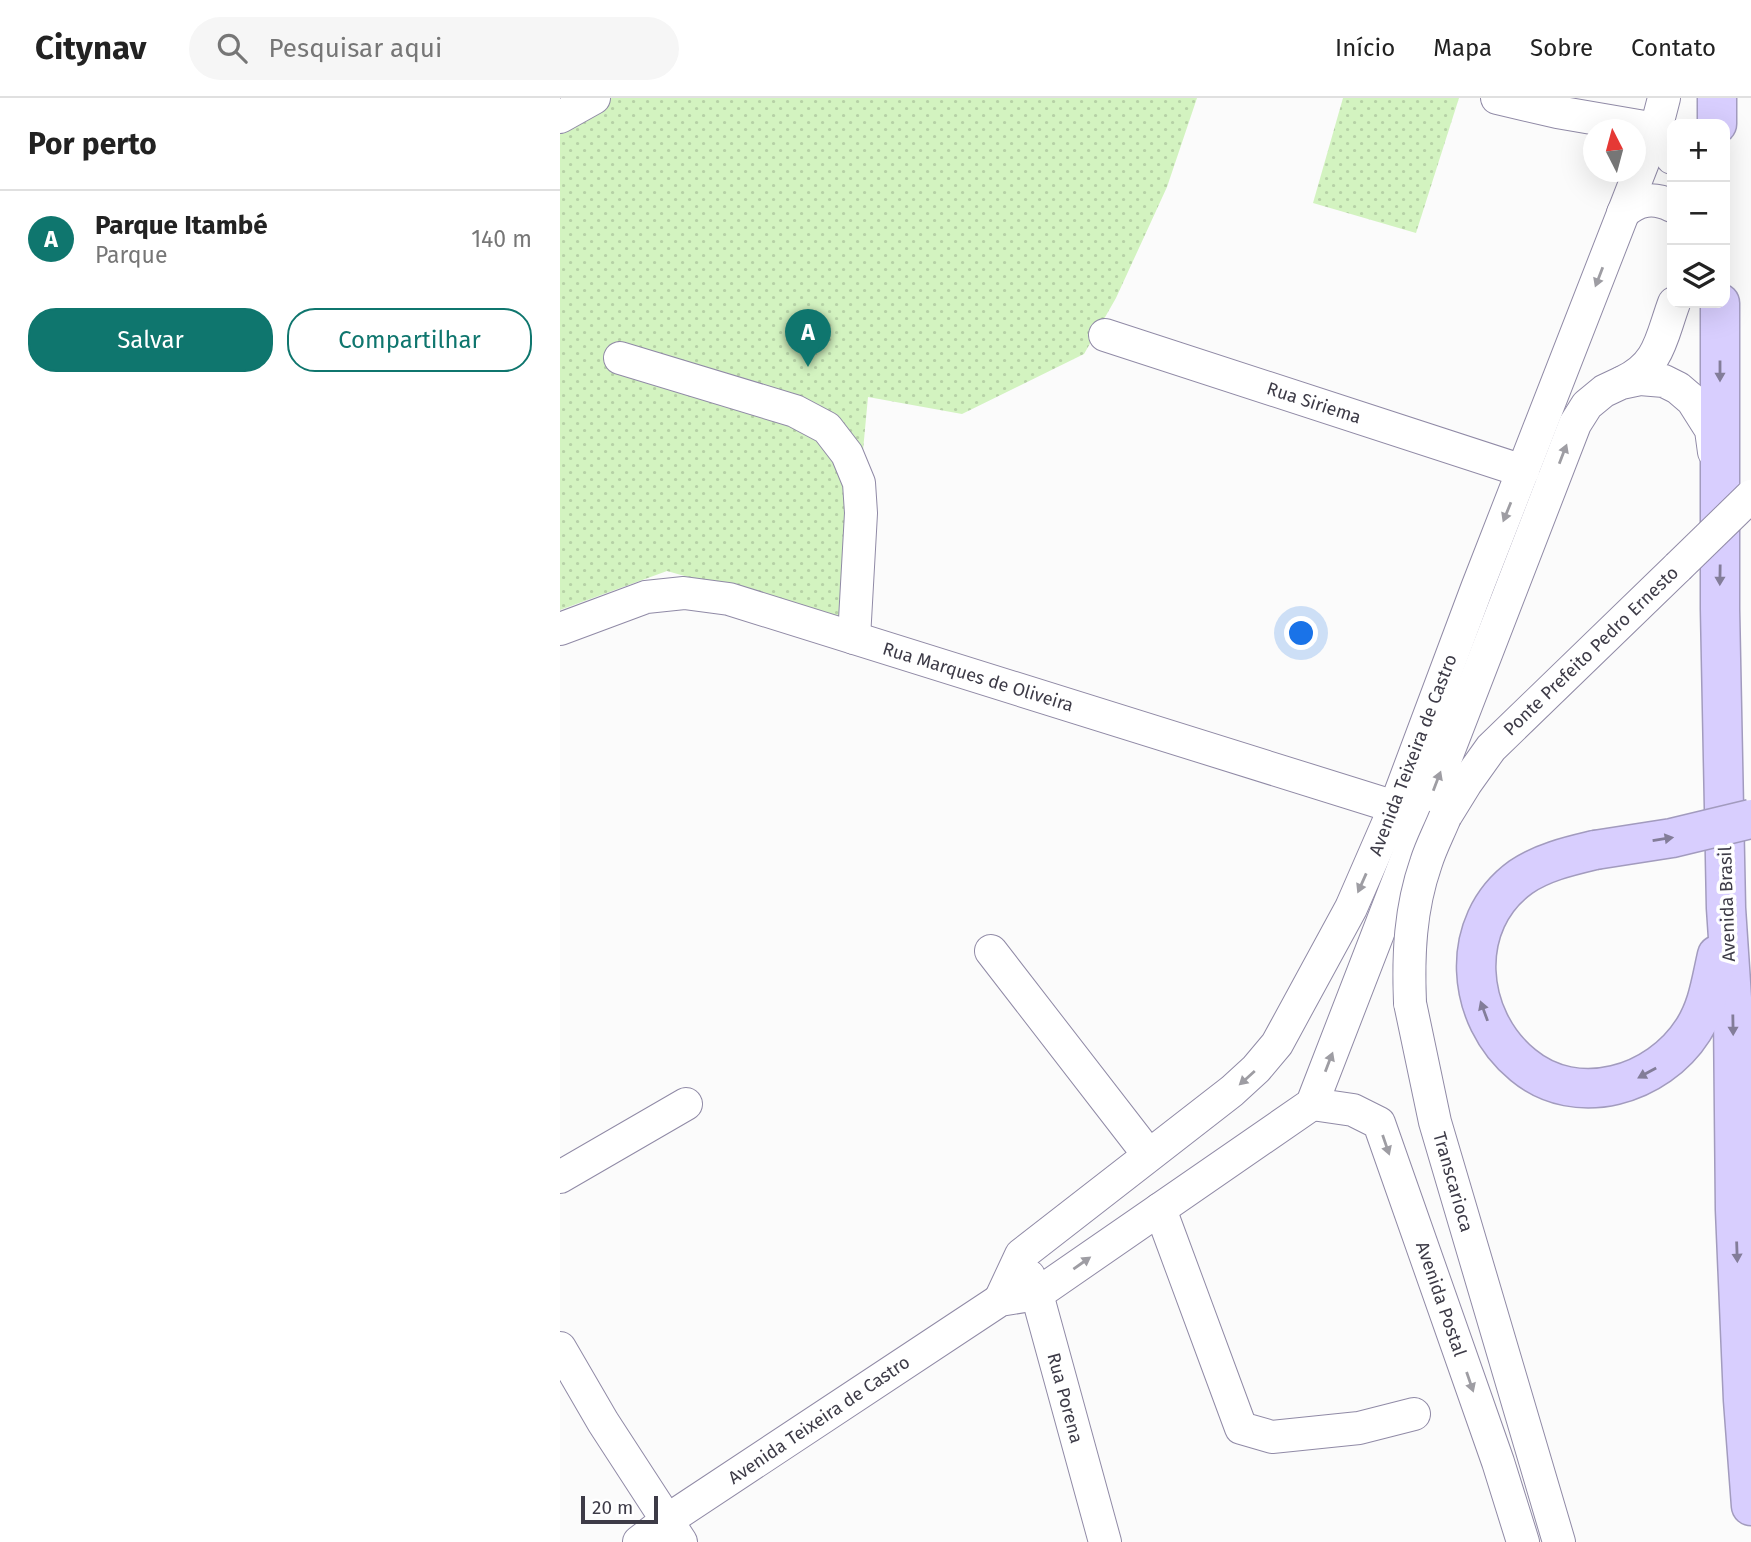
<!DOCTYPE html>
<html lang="pt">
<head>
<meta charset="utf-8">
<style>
	:root { --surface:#fff; --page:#f6f6f6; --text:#222; --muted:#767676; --line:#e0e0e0; --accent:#0f766e }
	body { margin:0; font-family:"Fira Sans",sans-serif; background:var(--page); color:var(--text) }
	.controls { position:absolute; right:21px; top:21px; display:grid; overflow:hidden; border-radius:14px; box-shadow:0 7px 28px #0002 }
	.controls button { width:63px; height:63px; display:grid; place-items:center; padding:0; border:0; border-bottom:2px solid var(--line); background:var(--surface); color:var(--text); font:35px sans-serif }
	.compass { position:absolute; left:1023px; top:21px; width:63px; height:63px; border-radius:50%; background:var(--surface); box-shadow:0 7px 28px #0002; rotate:354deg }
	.scale { position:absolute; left:21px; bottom:18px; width:77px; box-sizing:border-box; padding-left:7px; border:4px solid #3d3b47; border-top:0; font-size:19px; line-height:24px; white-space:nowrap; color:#3d3b47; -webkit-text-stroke:5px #fff; paint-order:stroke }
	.you { position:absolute; left:742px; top:536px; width:24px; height:24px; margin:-18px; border:5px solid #fff; border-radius:50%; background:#1a73e8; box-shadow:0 0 0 10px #1a73e833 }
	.badge { display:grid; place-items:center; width:46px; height:46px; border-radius:50%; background:var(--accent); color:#fff; font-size:23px; font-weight:700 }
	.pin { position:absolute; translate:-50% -58px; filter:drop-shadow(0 2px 4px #0008) }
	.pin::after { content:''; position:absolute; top:37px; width:24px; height:21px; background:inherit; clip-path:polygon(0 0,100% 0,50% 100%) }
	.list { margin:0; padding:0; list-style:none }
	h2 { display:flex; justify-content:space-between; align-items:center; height:91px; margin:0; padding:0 28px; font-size:30px }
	h2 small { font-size:23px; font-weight:400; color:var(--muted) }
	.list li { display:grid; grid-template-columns:46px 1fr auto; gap:21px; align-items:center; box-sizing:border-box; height:98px; padding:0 28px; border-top:2px solid var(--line) }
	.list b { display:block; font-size:26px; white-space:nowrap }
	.list p { margin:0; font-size:23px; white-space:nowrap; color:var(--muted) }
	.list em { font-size:23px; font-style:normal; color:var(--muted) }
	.actions { display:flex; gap:14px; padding:21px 28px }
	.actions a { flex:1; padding:16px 0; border:2px solid var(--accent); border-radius:28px; text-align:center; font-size:24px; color:var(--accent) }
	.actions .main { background:var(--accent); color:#fff }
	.icon { flex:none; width:38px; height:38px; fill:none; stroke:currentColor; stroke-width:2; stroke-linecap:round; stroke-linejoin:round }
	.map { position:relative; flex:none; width:1191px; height:1444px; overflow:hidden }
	header { display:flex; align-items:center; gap:42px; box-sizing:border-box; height:98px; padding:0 35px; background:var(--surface); border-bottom:2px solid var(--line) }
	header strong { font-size:33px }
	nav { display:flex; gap:38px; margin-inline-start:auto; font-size:24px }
	.search { width:490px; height:63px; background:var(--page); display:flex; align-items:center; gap:18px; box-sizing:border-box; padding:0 24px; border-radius:38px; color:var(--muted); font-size:26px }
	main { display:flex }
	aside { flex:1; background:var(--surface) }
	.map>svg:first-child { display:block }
</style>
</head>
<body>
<header>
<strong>Citynav</strong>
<div class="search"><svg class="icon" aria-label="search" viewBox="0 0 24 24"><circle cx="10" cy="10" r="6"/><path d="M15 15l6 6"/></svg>Pesquisar aqui</div>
<nav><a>Início</a><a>Mapa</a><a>Sobre</a><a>Contato</a></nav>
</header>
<main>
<aside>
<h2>Por perto<small></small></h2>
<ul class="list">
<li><span class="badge">A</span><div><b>Parque Itambé</b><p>Parque</p></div><em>140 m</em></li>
</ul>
<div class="actions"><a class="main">Salvar</a><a>Compartilhar</a></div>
</aside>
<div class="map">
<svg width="1191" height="1444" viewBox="0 0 1191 1444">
	<defs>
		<pattern id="grass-dots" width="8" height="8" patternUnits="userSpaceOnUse" patternTransform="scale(1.75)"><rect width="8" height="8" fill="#d3f3c0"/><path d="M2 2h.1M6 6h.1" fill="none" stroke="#b6d1a6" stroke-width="1.8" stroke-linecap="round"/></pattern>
	</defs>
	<rect width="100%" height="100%" fill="#fbfbfb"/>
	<g fill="url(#grass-dots)">
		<polygon points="0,0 637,0 607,89 556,200 524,256 402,316 308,299 287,524 107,473 0,512"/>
		<polygon points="783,0 899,0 856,135 753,105"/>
	</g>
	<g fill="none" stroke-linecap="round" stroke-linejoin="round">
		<defs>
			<g id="minor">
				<polyline points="937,0 997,14 1096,31 1112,60"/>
				<polyline points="0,19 34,0"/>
				<path d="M1063,115C1078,101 1094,99 1112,108"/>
				<polyline points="545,237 963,373"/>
				<polyline points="60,260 235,313 267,330 287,356 299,385 301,415 294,540"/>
				<path d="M1063,284C1100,267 1101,240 1114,205"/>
				<polyline points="0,531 86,499 124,495 169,501 835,709"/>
				<polyline points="885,719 906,685 931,650 1118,469"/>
				<polyline points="431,853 588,1056"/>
				<polyline points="850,905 875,1024 999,1444"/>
				<polyline points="752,1006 793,1012 819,1025 938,1364 963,1444"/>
				<polyline points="0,1079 126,1006"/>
				<polyline points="600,1111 681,1330 712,1339 799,1330 854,1316"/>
				<polyline points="469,1178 477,1196 545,1444"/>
				<polyline points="440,1202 461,1157 672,993 696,971 717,946 791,810 835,709 917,490 1096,31 1104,0"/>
				<polyline points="0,1250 43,1324 121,1444"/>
				<polyline points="79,1444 106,1423 440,1202 477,1196 752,1006 1015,326 1027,307 1044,293 1061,285 1080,281 1104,283 1118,290 1132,302 1151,332 1154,354"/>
			</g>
			<g id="highway">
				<polyline points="1157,0 1157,26"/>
				<polyline points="1160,205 1160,511 1166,810 1173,915 1175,1112 1183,1302 1191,1408"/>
				<path d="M1035,752C1010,758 983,764 961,779C897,825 905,920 963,967C1017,1012 1098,987 1133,932C1148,909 1151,883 1157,857"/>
			</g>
		</defs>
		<use href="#minor" stroke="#908aa6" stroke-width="34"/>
		<use href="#highway" stroke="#a29bbe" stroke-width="41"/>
		<use href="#minor" stroke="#fff" stroke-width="32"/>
		<use href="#highway" stroke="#d8cefe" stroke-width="38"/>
		<defs>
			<g id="minor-bridge">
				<polyline points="1118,469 1191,398"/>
				<path d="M850,905C848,857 850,811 866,765C871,749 879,734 885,719"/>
			</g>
			<polyline id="highway-bridge" points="1035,752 1112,740 1191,721"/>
		</defs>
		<use href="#minor-bridge" stroke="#908aa6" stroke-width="34" stroke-linecap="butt"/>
		<use href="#highway-bridge" stroke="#a29bbe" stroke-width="41" stroke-linecap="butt"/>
		<use href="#minor-bridge" stroke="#fff" stroke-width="32"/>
		<use href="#highway-bridge" stroke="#d8cefe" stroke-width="38"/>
	</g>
	<defs><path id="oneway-solid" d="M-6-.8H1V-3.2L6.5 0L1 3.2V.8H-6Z" transform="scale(1.75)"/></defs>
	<g fill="#9e9da3">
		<use href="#oneway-solid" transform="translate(1039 179) rotate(111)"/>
		<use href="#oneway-solid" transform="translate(1003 356) rotate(-69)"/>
		<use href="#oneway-solid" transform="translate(947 414) rotate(112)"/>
		<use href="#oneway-solid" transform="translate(877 683) rotate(-69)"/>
		<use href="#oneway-solid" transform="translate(802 785) rotate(114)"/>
		<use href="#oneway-solid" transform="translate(769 964) rotate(-69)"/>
		<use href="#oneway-solid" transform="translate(687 980) rotate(138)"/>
		<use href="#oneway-solid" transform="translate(826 1047) rotate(71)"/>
		<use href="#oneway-solid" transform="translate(522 1165) rotate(-35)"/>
		<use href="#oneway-solid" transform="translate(910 1284) rotate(71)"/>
	</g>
	<g fill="#837d99">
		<use href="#oneway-solid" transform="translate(1160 273) rotate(90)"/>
		<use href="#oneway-solid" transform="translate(1160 477) rotate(91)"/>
		<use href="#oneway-solid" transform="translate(1103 741) rotate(-9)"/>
		<use href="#oneway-solid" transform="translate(924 913) rotate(-110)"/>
		<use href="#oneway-solid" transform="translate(1173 927) rotate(89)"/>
		<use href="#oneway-solid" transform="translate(1087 975) rotate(151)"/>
		<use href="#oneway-solid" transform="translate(1177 1154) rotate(88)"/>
	</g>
	<g text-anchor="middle" stroke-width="7" stroke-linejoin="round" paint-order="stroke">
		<g font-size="18" fill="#3d3b47" stroke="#fff">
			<text transform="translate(754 305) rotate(18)" y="6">Rua Siriema</text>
			<text transform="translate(1031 553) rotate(-44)" y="6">Ponte Prefeito Pedro Ernesto</text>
			<text transform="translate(418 579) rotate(17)" y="6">Rua Marques de Oliveira</text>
			<text transform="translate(853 657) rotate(-69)" y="6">Avenida Teixeira de Castro</text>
			<text transform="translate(1167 806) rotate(-92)" y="6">Avenida Brasil</text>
			<text transform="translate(893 1084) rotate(74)" y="6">Transcarioca</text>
			<text transform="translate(881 1201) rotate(71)" y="6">Avenida Postal</text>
			<text transform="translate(505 1300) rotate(75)" y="6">Rua Porena</text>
			<text transform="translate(259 1322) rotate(-34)" y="6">Avenida Teixeira de Castro</text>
		</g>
	</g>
</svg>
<div class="controls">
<button>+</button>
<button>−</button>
<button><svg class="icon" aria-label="layers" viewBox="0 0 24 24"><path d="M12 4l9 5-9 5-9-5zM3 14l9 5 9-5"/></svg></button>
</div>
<svg class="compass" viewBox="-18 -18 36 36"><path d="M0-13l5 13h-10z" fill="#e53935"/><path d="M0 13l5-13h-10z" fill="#767676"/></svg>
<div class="scale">20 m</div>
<div class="you"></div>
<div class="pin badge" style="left:248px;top:269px">A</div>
</div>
</main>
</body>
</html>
